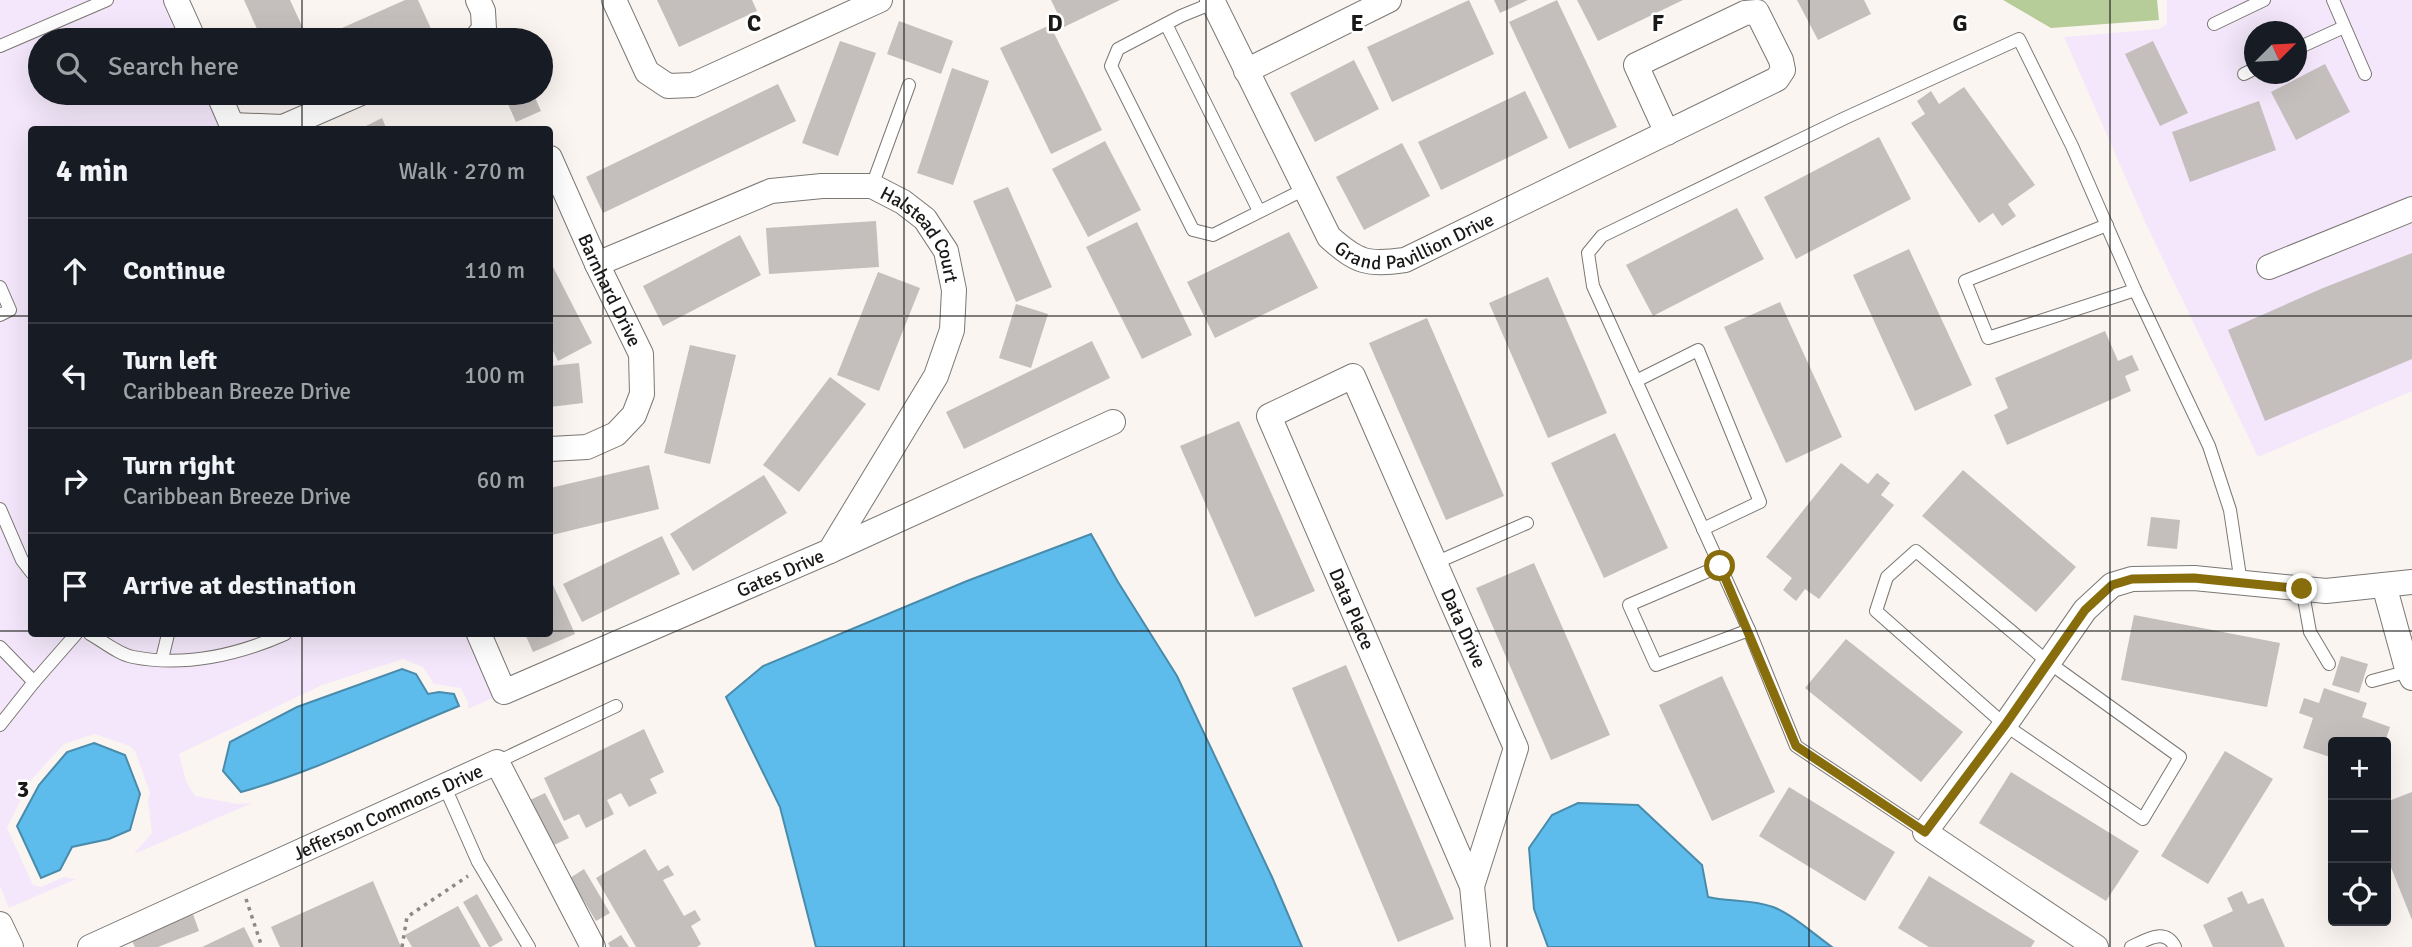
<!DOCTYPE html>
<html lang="en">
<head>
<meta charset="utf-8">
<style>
	:root { --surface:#171b24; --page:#242831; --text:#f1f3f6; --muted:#9ea1a6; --line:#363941 }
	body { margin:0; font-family:Signika,sans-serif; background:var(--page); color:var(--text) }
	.controls { position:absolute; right:21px; bottom:21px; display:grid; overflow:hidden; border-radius:7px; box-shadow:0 7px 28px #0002 }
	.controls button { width:63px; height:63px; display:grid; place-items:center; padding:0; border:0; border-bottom:2px solid var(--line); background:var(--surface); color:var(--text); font:35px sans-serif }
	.compass { position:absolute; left:2244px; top:21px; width:63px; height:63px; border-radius:50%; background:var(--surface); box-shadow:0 7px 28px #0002; rotate:66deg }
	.stop { position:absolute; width:21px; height:21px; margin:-16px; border:5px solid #886d0c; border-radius:50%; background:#fff }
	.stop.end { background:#886d0c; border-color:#fff; box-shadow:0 2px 7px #0008 }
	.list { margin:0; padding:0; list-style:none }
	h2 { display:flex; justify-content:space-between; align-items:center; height:91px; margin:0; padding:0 28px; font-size:30px }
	h2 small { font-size:23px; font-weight:400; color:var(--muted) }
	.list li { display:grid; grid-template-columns:46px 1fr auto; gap:21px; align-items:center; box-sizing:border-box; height:105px; padding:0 28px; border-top:2px solid var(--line) }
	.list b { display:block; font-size:26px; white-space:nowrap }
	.list p { margin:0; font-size:23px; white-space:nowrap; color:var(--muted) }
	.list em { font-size:23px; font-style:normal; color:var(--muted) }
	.icon { flex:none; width:38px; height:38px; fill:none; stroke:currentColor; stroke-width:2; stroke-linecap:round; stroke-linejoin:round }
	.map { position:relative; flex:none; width:2412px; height:947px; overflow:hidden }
	.search { position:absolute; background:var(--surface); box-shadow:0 7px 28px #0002; left:28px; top:28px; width:525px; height:77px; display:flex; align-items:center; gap:18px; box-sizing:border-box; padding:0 24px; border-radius:38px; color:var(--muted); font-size:26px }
	.panel { position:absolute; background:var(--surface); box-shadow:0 7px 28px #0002; left:28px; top:126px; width:525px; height:511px; border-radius:7px }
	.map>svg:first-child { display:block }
</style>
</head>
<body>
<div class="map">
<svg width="2412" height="947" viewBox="0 0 2412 947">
	<rect width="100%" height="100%" fill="#faf5f1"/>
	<g fill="#f4e7fb" fill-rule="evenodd">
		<polygon points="0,0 175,0 193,40 40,40 40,93 217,93 233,129 32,130 32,634 470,634 499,695 468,709 468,702 461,688 434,684 423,667 403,659 322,685 179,754 186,781 195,796 237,804 252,803 134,854 152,833 148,800 150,793 135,751 130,746 95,734 64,744 30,781 7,828 33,885 41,887 64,877 76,879 9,908 0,886"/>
		<path d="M2167,0H2412V197L2254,262L2263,281L2412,220V391L2258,457L2146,224L2064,37L2159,29L2167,24ZM2254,32H2296V74H2254Z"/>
	</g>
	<polygon fill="#b6cc99" points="2003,0 2157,0 2159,20 2051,28"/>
	<g fill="#5dbceb" stroke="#498bab" stroke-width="2">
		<polygon points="1091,534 1118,582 1177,676 1272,877 1302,947 816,947 780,807 726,697 763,666 967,581"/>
		<path d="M402,669L416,674L428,694L439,692L454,694L459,706C387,735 316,771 241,792L223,771L230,742L297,707Z"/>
		<polygon points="94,743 125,755 140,794 130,830 109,839 72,847 60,870 41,878 17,826 39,785 67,752"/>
		<path d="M1578,803L1638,805L1702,865L1708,897C1729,902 1751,899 1773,907C1792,914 1815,935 1832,947H1548L1534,909L1529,848L1552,815Z"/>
	</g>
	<g fill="#c4bfbc">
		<polygon points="244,0 290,0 308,39 262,40"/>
		<polygon points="405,0 418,0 432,31 412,40 315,40"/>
		<polygon points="657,0 752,0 757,11 679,47"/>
		<polygon points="1051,0 1120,0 1064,27"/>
		<polygon points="1469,0 1494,54 1392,102 1367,47"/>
		<polygon points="1494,0 1528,0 1500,13"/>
		<polygon points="1557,0 1617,127 1569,149 1509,22"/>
		<polygon points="1577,0 1683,0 1598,41"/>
		<polygon points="1797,0 1864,0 1871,14 1818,40"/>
		<polygon points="899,21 953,41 941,74 887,54"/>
		<polygon points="1050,25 1102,130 1051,154 1000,48"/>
		<polygon points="840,41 876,53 838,156 802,143"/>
		<polygon points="2153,41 2188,113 2160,126 2125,54"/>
		<polygon points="1354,60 1379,109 1315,142 1290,93"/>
		<polygon points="2325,64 2350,112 2296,140 2271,92"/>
		<polygon points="952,68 989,81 953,185 917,173"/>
		<polygon points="778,84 796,121 603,213 586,177"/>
		<polygon points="1964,87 2035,185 2008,204 2016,216 2002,226 1993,213 1979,223 1911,123 1925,114 1917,101 1931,91 1939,104"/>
		<polygon points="1525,91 1548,138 1441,190 1418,142"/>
		<polygon points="503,93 533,93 541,111 516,122"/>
		<polygon points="2259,101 2276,150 2190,182 2172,132"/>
		<polygon points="382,118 387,130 358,130"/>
		<polygon points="1879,137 1911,199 1796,259 1764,197"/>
		<polygon points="1105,141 1141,210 1088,237 1052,169"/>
		<polygon points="1402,143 1430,196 1364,230 1336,177"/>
		<polygon points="1008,187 1052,287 1016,302 973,201"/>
		<polygon points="1737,208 1764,259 1653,316 1626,265"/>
		<polygon points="876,221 879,267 769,274 766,228"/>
		<polygon points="1137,222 1192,335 1142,359 1086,247"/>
		<polygon points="1289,232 1318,288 1215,338 1187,282"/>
		<polygon points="740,235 761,275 663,326 643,286"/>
		<polygon points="1909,249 1972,385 1915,411 1853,275"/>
		<polygon points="2412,253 2412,359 2265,421 2228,330 2323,288"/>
		<polygon points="550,261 592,343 558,361 550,345"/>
		<polygon points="878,272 920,288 879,391 837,375"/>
		<polygon points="1548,277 1607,413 1548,438 1489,303"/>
		<polygon points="1780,302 1842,437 1786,463 1724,327"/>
		<polygon points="1016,304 1048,314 1031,368 999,358"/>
		<polygon points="1427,318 1504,496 1446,520 1369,343"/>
		<polygon points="2105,331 2118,361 2132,355 2139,370 2125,376 2131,391 2007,445 1994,415 2008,408 1995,378"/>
		<polygon points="1092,341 1110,378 964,449 946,412"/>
		<polygon points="690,345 736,355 710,464 664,453"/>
		<polygon points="579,363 583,403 550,407 550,366"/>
		<polygon points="830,377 866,404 799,492 763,465"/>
		<polygon points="1239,421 1315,591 1255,617 1180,446"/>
		<polygon points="1615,433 1668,548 1604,578 1551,463"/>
		<polygon points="1841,463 1868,484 1877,473 1890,483 1881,495 1894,505 1819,599 1805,589 1796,601 1783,590 1792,578 1766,557"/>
		<polygon points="649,465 659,509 552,535 550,488"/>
		<polygon points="1963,470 2076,567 2036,612 1922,516"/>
		<polygon points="764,475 787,513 693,571 670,534"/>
		<polygon points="2151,517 2180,520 2177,549 2147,546"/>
		<polygon points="662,536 680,574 582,622 563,584"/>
		<polygon points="1534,563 1610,735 1551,760 1476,588"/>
		<polygon points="550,578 575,634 533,652 525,634 550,634"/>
		<polygon points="2134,615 2280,643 2267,707 2121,680"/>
		<polygon points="1846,639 1963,732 1921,782 1805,688"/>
		<polygon points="2341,656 2368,664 2359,693 2332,685"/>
		<polygon points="1346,665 1454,919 1398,942 1292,688"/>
		<polygon points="1722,676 1775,792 1712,821 1659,705"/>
		<polygon points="2324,688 2367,703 2362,717 2390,727 2385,742 2333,742 2333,758 2303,748 2313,718 2299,713 2304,698 2319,703"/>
		<polygon points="644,729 664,772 650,779 657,793 629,807 621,793 607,800 614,814 586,828 579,814 564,821 544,778"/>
		<polygon points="2225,751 2273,779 2208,884 2161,856"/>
		<polygon points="2011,772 2139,851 2106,901 1979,823"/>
		<polygon points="1789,787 1895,852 1865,901 1759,836"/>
		<polygon points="2412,792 2412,920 2386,855 2386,802"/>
		<polygon points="545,793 569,838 554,845 530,800"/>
		<polygon points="645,849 658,871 668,865 674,875 663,880 684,916 695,910 701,920 691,926 701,944 697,947 636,947 596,878"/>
		<polygon points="584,869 610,913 596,921 570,878"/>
		<polygon points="1929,876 2035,941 2031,947 1929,947 1898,928"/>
		<polygon points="373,881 401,947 280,947 271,927"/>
		<polygon points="2242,891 2248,904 2263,898 2285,947 2213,947 2203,925 2233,911 2227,898"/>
		<polygon points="477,894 503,940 491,947 489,947 463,902"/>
		<polygon points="458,906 481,947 412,947 405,935"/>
		<polygon points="193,914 199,931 158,947 135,947 131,939"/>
		<polygon points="244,927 254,947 202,947"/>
		<polygon points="621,935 629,947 610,947 608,943"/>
	</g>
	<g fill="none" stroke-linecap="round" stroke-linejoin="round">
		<defs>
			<g id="service">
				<polyline points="2333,0 2365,74"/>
				<polyline points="1213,3 1181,16 1118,49 1111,66 1193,230 1213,235 1305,189"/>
				<polyline points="1166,24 1259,211"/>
				<polyline points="2214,24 2264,0"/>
				<polyline points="0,46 107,0"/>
				<polyline points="2296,49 2344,27"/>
				<polyline points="2244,74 2254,69"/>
				<polyline points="872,186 909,85"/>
				<polyline points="2107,225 1965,281 1988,338 2135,290"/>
				<polyline points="0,287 10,310 0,315"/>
				<polyline points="1636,381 1698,350 1760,502 1703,529"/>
				<polyline points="0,509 22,560 32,573"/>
				<polygon points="1916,551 2048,662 2180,757 2143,819 2005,725 1876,611 1887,577"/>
				<polyline points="1435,563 1527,523"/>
				<polyline points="1720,566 1629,605 1656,665 1749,630"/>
				<polyline points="2302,588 2310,632 2329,664"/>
				<path d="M90,634C103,641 118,654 133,657C184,667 238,655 285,634"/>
				<polyline points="0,647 34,682 0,725"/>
				<polyline points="162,659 168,634"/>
				<polyline points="2372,681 2409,671"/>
				<polyline points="34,682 76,634"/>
				<polyline points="497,762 616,706"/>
				<polyline points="444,785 478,862 529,947"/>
				<polyline points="1925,832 1796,746 1749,630 1593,286 1588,253 1602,236 1845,118 2019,39 2072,146 2135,290 2209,446 2230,510 2241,583"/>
				<path d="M2131,947C2146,940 2165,927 2175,947"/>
			</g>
			<g id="minor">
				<polyline points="176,0 194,40"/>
				<polyline points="614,0 647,72 668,86 693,85 880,0"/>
				<path id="s1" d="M1212,0L1329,237C1358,263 1367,265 1405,260L1777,79L1783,70L1781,60L1757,12L1745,13L1636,65L1667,133"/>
				<polyline points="475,40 484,29 483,11 478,0"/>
				<polyline points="1246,71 1389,0"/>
				<polyline points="218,93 234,130"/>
				<polyline points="232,125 283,127 361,93"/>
				<path id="s2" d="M550,158L597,264L641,354L642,394L634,415L616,434L587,447L550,449"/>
				<path id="s3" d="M597,264L771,191L822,186H872L903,202L925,219L946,251L954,290L952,330L936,376L830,551"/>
				<polyline points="2269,267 2412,209"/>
				<polyline points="2384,585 2406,665 2412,678"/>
				<path id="s4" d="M479,634L504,692L830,551L1113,422"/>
				<path id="s5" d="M1472,886L1516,748L1353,376L1269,416L1472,886L1478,947"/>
				<polyline points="0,924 11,947"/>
				<path id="s6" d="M90,947L497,762L593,947"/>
				<polyline points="2096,947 1925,832 2005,725 2085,610 2112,585 2132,579 2194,578 2326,591 2412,582"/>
			</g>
		</defs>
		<use href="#service" stroke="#7b7773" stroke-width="14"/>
		<use href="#minor" stroke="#7b7773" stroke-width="26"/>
		<g stroke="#8c8885" stroke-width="3.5" stroke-dasharray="3.5 5" stroke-linecap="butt">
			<polyline points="246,899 262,947"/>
			<polyline points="402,947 407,917 468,876"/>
		</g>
		<use href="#service" stroke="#fff" stroke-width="12"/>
		<use href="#minor" stroke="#fff" stroke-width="24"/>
	</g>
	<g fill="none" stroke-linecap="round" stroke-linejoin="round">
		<polyline stroke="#886d0c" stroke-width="9" points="1720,566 1796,746 1925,832 2005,725 2085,610 2112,585 2132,579 2194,578 2302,589"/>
	</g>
	<path fill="none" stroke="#1a1917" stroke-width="2" stroke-opacity="0.55" d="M302,0V40M603,0V947M904,0V947M1206,0V947M1507,0V947M1809,0V947M2110,0V947M302,93V130M0,316H32M550,316H2412M0,631H32M550,631H2412M302,634V947"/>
	<g text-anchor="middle" stroke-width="5" stroke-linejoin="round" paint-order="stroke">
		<g font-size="19" fill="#1a1917" stroke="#fff">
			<text dy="7" stroke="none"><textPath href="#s1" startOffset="360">Grand Pavillion Drive</textPath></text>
			<text dy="7" stroke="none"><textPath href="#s3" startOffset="362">Halstead Court</textPath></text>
			<text dy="7" stroke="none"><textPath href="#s2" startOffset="145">Barnhard Drive</textPath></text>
			<text dy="7" stroke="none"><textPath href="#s4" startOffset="364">Gates Drive</textPath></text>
			<text dy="7" stroke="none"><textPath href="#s5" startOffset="854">Data Place</textPath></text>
			<text transform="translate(1464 628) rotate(66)" y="7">Data Drive</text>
			<text dy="7" stroke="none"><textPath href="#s6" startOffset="327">Jefferson Commons Drive</textPath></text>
		</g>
	</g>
	<g font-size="23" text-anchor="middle" font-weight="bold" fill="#1a1917" stroke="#fff" stroke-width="5" stroke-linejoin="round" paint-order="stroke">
		<text x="754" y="31">C</text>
		<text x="1055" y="31">D</text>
		<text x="1357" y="31">E</text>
		<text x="1658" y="31">F</text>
		<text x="1960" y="31">G</text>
		<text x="23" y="797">3</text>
	</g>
</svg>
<div class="controls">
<button>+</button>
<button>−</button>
<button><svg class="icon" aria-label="locate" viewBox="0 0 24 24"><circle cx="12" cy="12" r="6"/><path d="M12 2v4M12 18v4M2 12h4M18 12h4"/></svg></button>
</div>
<svg class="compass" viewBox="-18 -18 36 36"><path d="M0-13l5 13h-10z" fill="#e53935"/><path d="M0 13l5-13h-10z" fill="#9ea1a6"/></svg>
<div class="stop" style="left:1720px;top:566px"></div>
<div class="stop end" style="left:2302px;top:589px"></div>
<div class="search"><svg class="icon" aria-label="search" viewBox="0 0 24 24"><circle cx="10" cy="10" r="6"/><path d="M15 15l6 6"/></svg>Search here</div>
<section class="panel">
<h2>4 min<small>Walk · 270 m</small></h2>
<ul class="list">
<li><svg class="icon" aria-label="ahead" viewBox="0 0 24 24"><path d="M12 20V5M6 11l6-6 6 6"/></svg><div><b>Continue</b></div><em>110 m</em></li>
<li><svg class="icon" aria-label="left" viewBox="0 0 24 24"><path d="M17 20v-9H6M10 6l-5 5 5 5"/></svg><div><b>Turn left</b><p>Caribbean Breeze Drive</p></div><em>100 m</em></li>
<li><svg class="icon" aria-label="right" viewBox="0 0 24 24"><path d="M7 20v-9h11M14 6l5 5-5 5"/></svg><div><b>Turn right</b><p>Caribbean Breeze Drive</p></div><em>60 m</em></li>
<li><svg class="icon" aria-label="arrive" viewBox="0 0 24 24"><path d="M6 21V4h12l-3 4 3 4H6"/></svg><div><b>Arrive at destination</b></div></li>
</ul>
</section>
</div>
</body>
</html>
